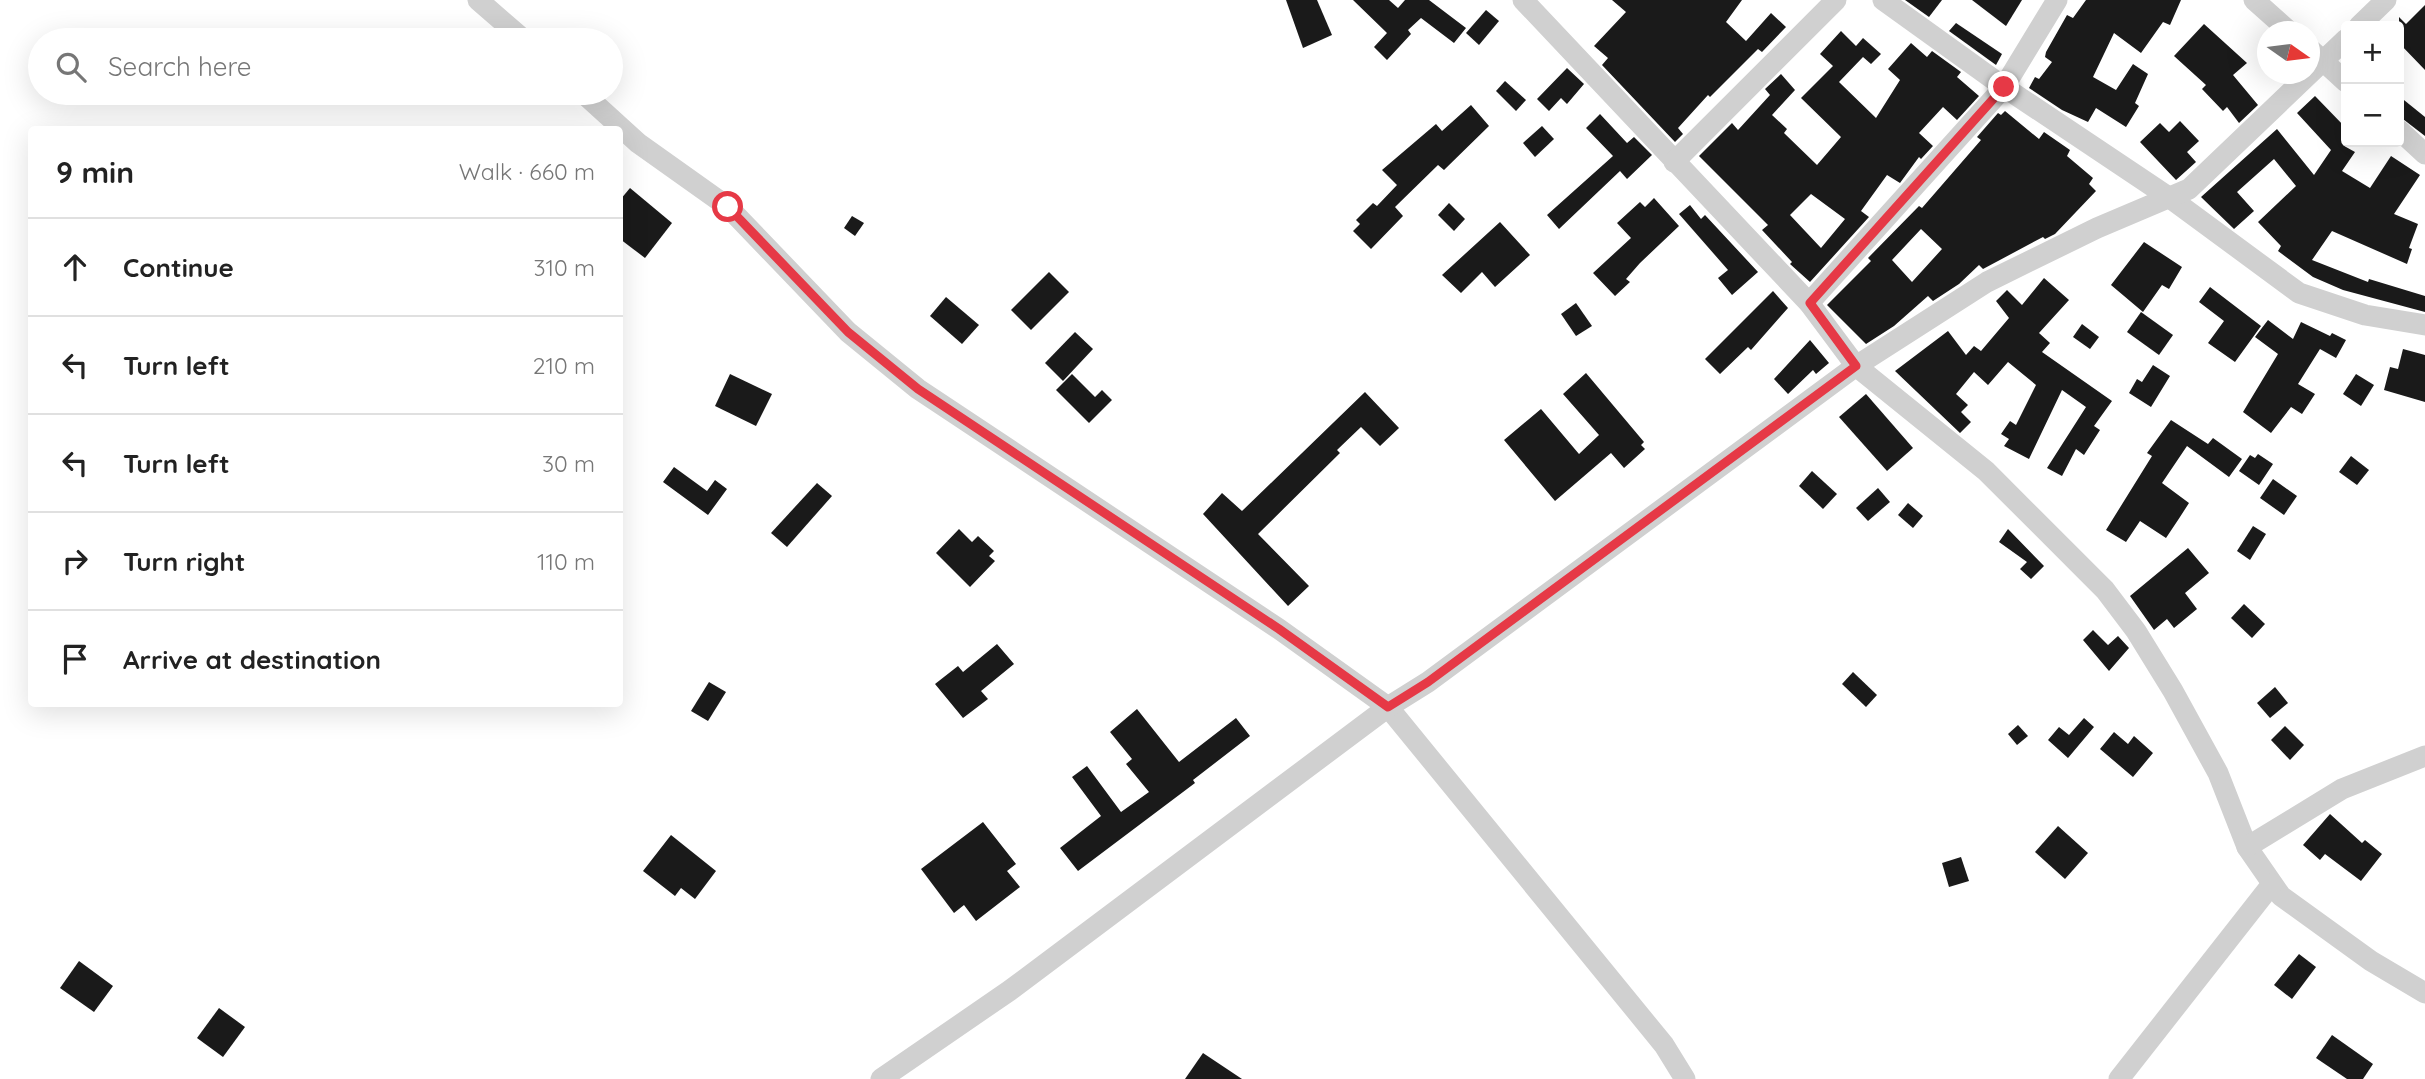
<!DOCTYPE html>
<html lang="en">
<head>
<meta charset="utf-8">
<style>
	:root { --surface:#fff; --page:#f2f2f2; --text:#222; --muted:#767676; --line:#e0e0e0 }
	body { margin:0; font-family:Quicksand,sans-serif; background:var(--page); color:var(--text) }
	.controls { position:absolute; right:21px; top:21px; display:grid; overflow:hidden; border-radius:7px; box-shadow:0 7px 28px #0002 }
	.controls button { width:63px; height:63px; display:grid; place-items:center; padding:0; border:0; border-bottom:2px solid var(--line); background:var(--surface); color:var(--text); font:35px sans-serif }
	.compass { position:absolute; left:2257px; top:21px; width:63px; height:63px; border-radius:50%; background:var(--surface); box-shadow:0 7px 28px #0002; rotate:104deg }
	.stop { position:absolute; width:21px; height:21px; margin:-16px; border:5px solid #e63946; border-radius:50%; background:#fff }
	.stop.end { background:#e63946; border-color:#fff; box-shadow:0 2px 7px #0008 }
	.list { margin:0; padding:0; list-style:none }
	h2 { display:flex; justify-content:space-between; align-items:center; height:91px; margin:0; padding:0 28px; font-size:30px }
	h2 small { font-size:23px; font-weight:400; color:var(--muted) }
	.list li { display:grid; grid-template-columns:46px 1fr auto; gap:21px; align-items:center; box-sizing:border-box; height:98px; padding:0 28px; border-top:2px solid var(--line) }
	.list b { display:block; font-size:26px; white-space:nowrap }
	.list em { font-size:23px; font-style:normal; color:var(--muted) }
	.icon { flex:none; width:38px; height:38px; fill:none; stroke:currentColor; stroke-width:2; stroke-linecap:round; stroke-linejoin:round }
	.map { position:relative; flex:none; width:2425px; height:1079px; overflow:hidden }
	.search { position:absolute; background:var(--surface); box-shadow:0 7px 28px #0002; left:28px; top:28px; width:595px; height:77px; display:flex; align-items:center; gap:18px; box-sizing:border-box; padding:0 24px; border-radius:38px; color:var(--muted); font-size:26px }
	.panel { position:absolute; background:var(--surface); box-shadow:0 7px 28px #0002; left:28px; top:126px; width:595px; height:581px; border-radius:7px }
	.map>svg:first-child { display:block }
</style>
</head>
<body>
<div class="map">
<svg width="2425" height="1079" viewBox="0 0 2425 1079">
	<rect width="100%" height="100%" fill="#fff"/>
	<g fill="#1a1a1a" fill-rule="evenodd">
		<polygon points="1286,0 1317,0 1332,35 1303,48"/>
		<polygon points="1353,0 1389,0 1398,8 1405,0 1429,0 1466,28 1454,43 1421,18 1408,30 1411,34 1387,60 1374,47 1387,33"/>
		<polygon points="1612,0 1742,0 1726,22 1746,41 1771,13 1786,27 1762,52 1758,49 1710,97 1708,95 1678,128 1683,134 1675,142 1602,65 1608,58 1594,46 1626,12"/>
		<polygon points="1905,0 1942,0 1929,17"/>
		<polygon points="1972,0 2022,0 2006,26"/>
		<polygon points="2086,0 2181,0 2170,25 2163,22 2141,53 2114,33 2093,77 2116,90 2133,64 2148,74 2135,103 2139,106 2126,127 2096,108 2088,122 2062,110 2029,88 2035,77 2039,79 2052,62 2045,57 2046,52 2067,15 2073,18"/>
		<polygon points="2425,5 2425,70 2399,43 2399,17 2406,24"/>
		<polygon points="1486,10 1499,21 1479,45 1466,33"/>
		<polygon points="1956,23 2002,54 1996,65 1949,31"/>
		<polygon points="2204,24 2247,63 2233,75 2258,105 2239,123 2227,107 2223,111 2202,89 2206,85 2174,56"/>
		<path d="M1841,31L1856,46L1863,38L1881,54L1871,64L1863,57L1839,82L1876,118L1900,80L1888,69L1911,43L1927,57L1932,51L1961,72L1957,77L1979,96L1957,120L1943,107L1919,133L1933,146L1921,159L1919,157L1900,183L1887,175L1861,211L1869,217L1810,282L1790,264L1792,262L1762,230L1768,225L1699,156L1732,123L1738,130L1770,95L1765,89L1781,74L1795,90L1772,115L1787,129L1784,133L1817,165L1841,137L1801,98L1833,66L1820,54ZM1811,194L1845,219L1821,248L1790,215Z"/>
		<polygon points="1567,68 1584,84 1567,104 1561,98 1549,111 1537,99"/>
		<polygon points="1505,81 1526,100 1516,111 1496,91"/>
		<polygon points="2315,96 2346,128 2346,147 2355,152 2342,171 2370,188 2391,156 2420,175 2394,214 2418,224 2409,248 2412,249 2407,264 2332,231 2312,260 2368,282 2369,279 2425,296 2425,312 2343,290 2313,277 2278,251 2281,246 2258,222 2296,186 2274,159 2237,192 2254,211 2234,229 2201,197 2277,129 2314,175 2331,150 2297,113"/>
		<polygon points="2399,96 2425,117 2425,136 2399,116"/>
		<polygon points="1471,105 1489,126 1444,170 1438,165 1395,207 1403,216 1371,249 1353,231 1360,224 1356,220 1373,203 1377,206 1397,185 1382,170 1436,124 1442,131"/>
		<path d="M2005,111L2039,139L2044,132L2070,150L2067,156L2093,178L2089,184L2096,191L2055,234L2045,239L2043,237L1983,269L1979,265L1959,284L1933,301L1928,296L1894,326L1866,344L1827,305L1871,261L1868,258L1919,206L1922,208L1981,140L1977,137L1998,113L2001,115ZM1921,229L1942,249L1912,282L1892,260Z"/>
		<polygon points="1600,114 1627,143 1634,137 1652,155 1627,179 1620,171 1559,229 1547,215 1613,156 1586,128"/>
		<polygon points="2180,121 2199,141 2187,152 2196,162 2176,180 2140,142 2160,123 2169,132"/>
		<polygon points="1542,126 1554,139 1535,157 1523,143"/>
		<polygon points="630,188 672,223 645,258 620,239 620,200"/>
		<polygon points="1654,198 1679,226 1640,263 1626,279 1630,282 1615,296 1593,273 1631,238 1617,223 1640,202 1645,207"/>
		<polygon points="1449,203 1465,219 1454,231 1438,215"/>
		<polygon points="1690,205 1701,219 1705,215 1758,272 1732,295 1718,278 1728,270 1679,214"/>
		<polygon points="852,216 864,223 855,236 844,228"/>
		<polygon points="1500,222 1530,255 1495,287 1482,272 1461,293 1442,275"/>
		<polygon points="2144,242 2182,267 2169,289 2162,285 2143,312 2111,285"/>
		<polygon points="1049,272 1069,292 1031,330 1011,310"/>
		<polygon points="2044,278 2069,300 2039,333 2050,343 2042,352 2112,401 2094,426 2100,430 2084,455 2076,449 2062,476 2047,468 2086,407 2062,390 2029,459 2004,446 2009,439 2001,434 2010,421 2016,425 2036,385 2008,362 1988,385 1974,372 1956,394 1968,405 1961,412 1971,422 1960,433 1895,371 1948,331 1966,355 1974,346 1981,351 2009,318 1996,301 2007,290 2022,305"/>
		<polygon points="2210,287 2261,326 2235,362 2208,343 2224,321 2199,302"/>
		<polygon points="1773,291 1788,308 1751,350 1748,347 1720,374 1705,359"/>
		<polygon points="946,297 979,325 962,344 930,316"/>
		<polygon points="1576,303 1592,326 1576,336 1561,314"/>
		<polygon points="2141,312 2173,335 2159,355 2127,332"/>
		<polygon points="2268,320 2293,339 2301,322 2330,336 2332,333 2346,340 2336,358 2320,349 2298,384 2315,394 2302,414 2291,407 2271,433 2243,412 2278,354 2255,337"/>
		<polygon points="2082,324 2099,337 2090,349 2073,337"/>
		<polygon points="1075,332 1093,349 1063,381 1045,363"/>
		<polygon points="1810,340 1829,363 1816,374 1813,370 1788,394 1774,379"/>
		<polygon points="2403,349 2425,355 2425,402 2384,390 2390,367 2398,369"/>
		<polygon points="2153,365 2170,376 2151,407 2129,393 2137,379 2142,382"/>
		<polygon points="1586,373 1644,442 1641,445 1645,449 1624,468 1611,453 1555,501 1504,440 1541,409 1579,454 1599,435 1563,394"/>
		<polygon points="730,374 772,394 756,426 715,406"/>
		<polygon points="1072,374 1095,397 1102,390 1112,400 1089,423 1056,390"/>
		<polygon points="2356,374 2374,385 2361,406 2343,394"/>
		<polygon points="1365,392 1399,428 1380,446 1361,427 1337,450 1340,453 1258,534 1309,586 1288,606 1203,514 1222,493 1242,511"/>
		<polygon points="1866,394 1913,448 1887,471 1839,417"/>
		<polygon points="2171,420 2208,444 2213,438 2242,459 2229,477 2187,446 2162,483 2189,503 2180,517 2166,538 2140,521 2126,542 2106,530 2152,456 2147,453"/>
		<polygon points="2258,454 2273,464 2259,485 2239,471 2250,455 2255,458"/>
		<polygon points="2351,456 2369,470 2357,485 2339,472"/>
		<polygon points="674,467 707,491 715,480 727,489 708,515 663,482"/>
		<polygon points="1812,471 1837,494 1823,509 1799,486"/>
		<polygon points="2273,479 2297,496 2284,515 2260,498"/>
		<polygon points="817,483 832,496 787,547 771,533"/>
		<polygon points="1878,488 1890,502 1868,521 1856,508"/>
		<polygon points="1908,503 1923,516 1913,528 1898,515"/>
		<polygon points="2253,526 2266,534 2250,560 2237,551"/>
		<polygon points="959,529 972,542 978,536 994,551 989,556 995,561 970,587 936,553"/>
		<polygon points="2008,529 2044,566 2031,579 2020,569 2027,562 1999,542"/>
		<polygon points="2188,548 2209,573 2185,593 2197,609 2174,628 2167,619 2154,630 2130,596"/>
		<polygon points="2244,604 2265,624 2252,638 2231,618"/>
		<polygon points="2093,630 2108,645 2118,636 2129,648 2109,671 2083,640"/>
		<polygon points="997,644 1014,664 981,691 988,699 963,718 935,684 958,666 963,672"/>
		<polygon points="1853,672 1877,695 1866,707 1842,684"/>
		<polygon points="709,682 726,692 708,721 691,711"/>
		<polygon points="2275,687 2288,703 2270,718 2257,703"/>
		<polygon points="1137,709 1179,762 1236,718 1250,736 1193,780 1195,783 1078,871 1060,848 1101,816 1072,777 1087,766 1121,812 1149,792 1126,764 1132,759 1110,732"/>
		<polygon points="2084,718 2094,727 2068,758 2048,740 2059,727 2069,735"/>
		<polygon points="2018,725 2028,736 2017,745 2008,734"/>
		<polygon points="2285,726 2304,745 2290,760 2271,740"/>
		<polygon points="2114,732 2128,744 2134,736 2153,753 2133,777 2100,749"/>
		<polygon points="2330,814 2362,843 2365,840 2382,854 2361,881 2325,854 2320,860 2303,845"/>
		<polygon points="983,822 1016,864 1007,871 1020,887 976,921 964,905 954,913 921,869"/>
		<polygon points="2058,826 2088,853 2065,879 2035,852"/>
		<polygon points="671,835 716,871 695,899 681,888 675,896 643,871"/>
		<polygon points="1961,857 1969,881 1949,887 1942,863"/>
		<polygon points="2299,954 2316,967 2292,999 2274,985"/>
		<polygon points="79,961 113,986 94,1012 60,988"/>
		<polygon points="219,1008 245,1027 223,1057 197,1038"/>
		<polygon points="2332,1035 2373,1064 2363,1079 2347,1079 2316,1058"/>
		<polygon points="1203,1053 1242,1079 1185,1079"/>
	</g>
	<g fill="none" stroke-linecap="round" stroke-linejoin="round">
		<g stroke="#d0d0d0" stroke-width="21">
			<polyline points="478,0 524,40"/>
			<polyline points="1523,0 1809,303 1856,366 1986,471 2105,590 2136,631 2173,691 2218,773 2247,847 2281,896 2371,961 2425,993"/>
			<polyline points="2057,0 2004,87 2170,198 2299,293 2365,315 2425,325"/>
			<polyline points="2254,0 2290,32"/>
			<polyline points="2359,26 2386,0"/>
			<polyline points="2310,49 2346,82"/>
			<polyline points="583,93 638,143 728,207 848,332 918,389 1279,629 1388,707 1664,1045 1685,1079"/>
			<polyline points="2399,130 2425,154"/>
			<polyline points="1674,162 1836,0"/>
			<polyline points="1809,303 2004,87 1883,0"/>
			<polyline points="2247,847 2342,789 2425,756"/>
			<polyline points="881,1079 1009,991 1388,707 1428,682 1856,366 1987,282 2097,228 2189,189 2346,39"/>
			<polyline points="2119,1079 2272,884"/>
		</g>
	</g>
	<g fill="none" stroke-linecap="round" stroke-linejoin="round">
		<polyline stroke="#e63946" stroke-width="9" points="728,207 848,332 918,389 1279,629 1388,707 1428,682 1856,366 1810,303 2004,87"/>
	</g>
</svg>
<div class="controls">
<button>+</button>
<button>−</button>
</div>
<svg class="compass" viewBox="-18 -18 36 36"><path d="M0-13l5 13h-10z" fill="#e53935"/><path d="M0 13l5-13h-10z" fill="#767676"/></svg>
<div class="stop" style="left:728px;top:207px"></div>
<div class="stop end" style="left:2004px;top:87px"></div>
<div class="search"><svg class="icon" aria-label="search" viewBox="0 0 24 24"><circle cx="10" cy="10" r="6"/><path d="M15 15l6 6"/></svg>Search here</div>
<section class="panel">
<h2>9 min<small>Walk · 660 m</small></h2>
<ul class="list">
<li><svg class="icon" aria-label="ahead" viewBox="0 0 24 24"><path d="M12 20V5M6 11l6-6 6 6"/></svg><div><b>Continue</b></div><em>310 m</em></li>
<li><svg class="icon" aria-label="left" viewBox="0 0 24 24"><path d="M17 20v-9H6M10 6l-5 5 5 5"/></svg><div><b>Turn left</b></div><em>210 m</em></li>
<li><svg class="icon" aria-label="left" viewBox="0 0 24 24"><path d="M17 20v-9H6M10 6l-5 5 5 5"/></svg><div><b>Turn left</b></div><em>30 m</em></li>
<li><svg class="icon" aria-label="right" viewBox="0 0 24 24"><path d="M7 20v-9h11M14 6l5 5-5 5"/></svg><div><b>Turn right</b></div><em>110 m</em></li>
<li><svg class="icon" aria-label="arrive" viewBox="0 0 24 24"><path d="M6 21V4h12l-3 4 3 4H6"/></svg><div><b>Arrive at destination</b></div></li>
</ul>
</section>
</div>
</body>
</html>
